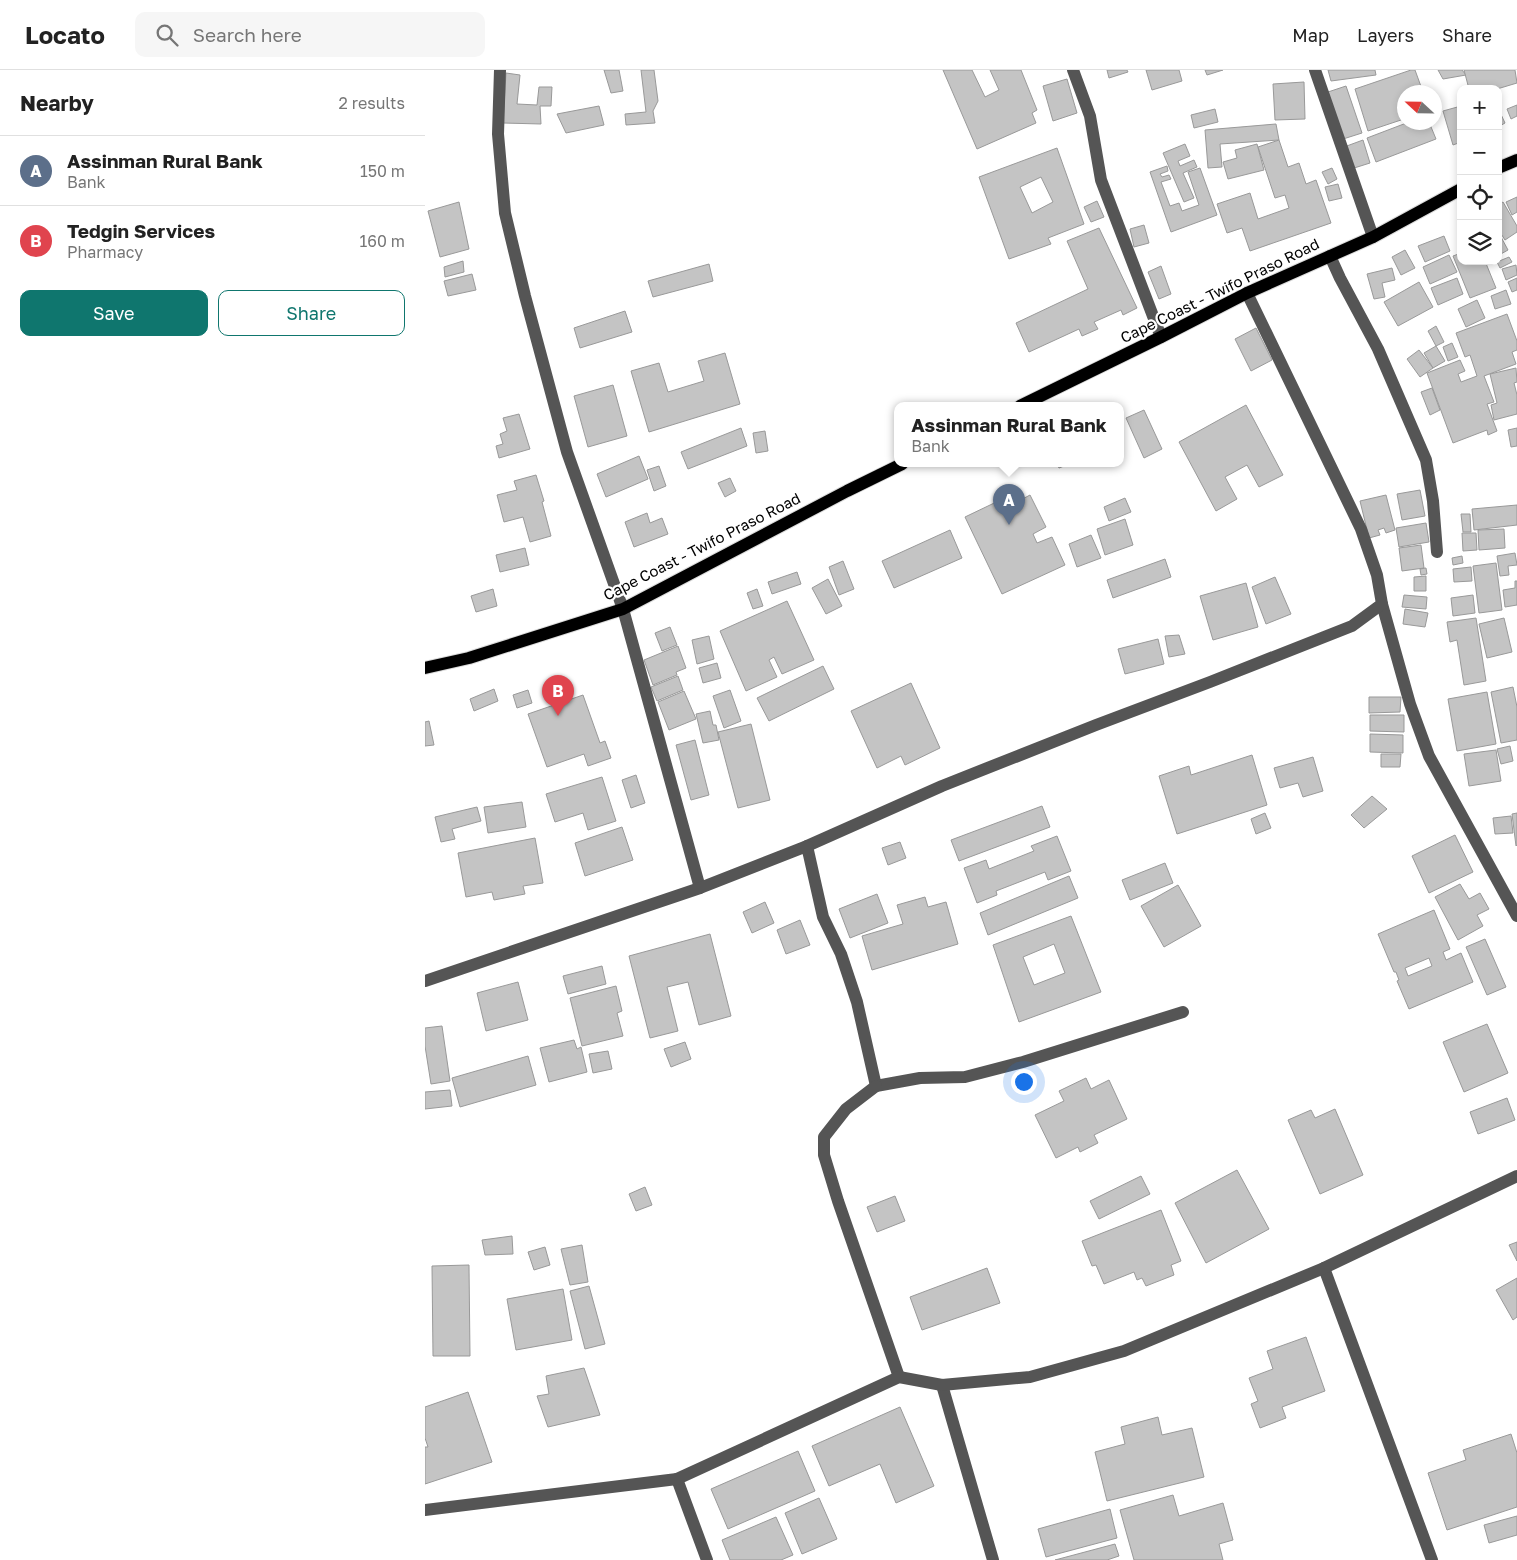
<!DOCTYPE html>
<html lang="en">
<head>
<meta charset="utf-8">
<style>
	:root { --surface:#fff; --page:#f6f6f6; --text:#222; --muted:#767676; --line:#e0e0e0; --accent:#0f766e }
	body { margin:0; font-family:"Golos Text",sans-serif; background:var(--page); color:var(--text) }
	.controls { position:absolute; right:15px; top:15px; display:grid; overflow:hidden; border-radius:10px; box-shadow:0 2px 8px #0003 }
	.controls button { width:45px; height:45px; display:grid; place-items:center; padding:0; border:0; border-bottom:1px solid var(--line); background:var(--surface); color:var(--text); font:25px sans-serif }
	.compass { position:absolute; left:972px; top:15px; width:45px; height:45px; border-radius:50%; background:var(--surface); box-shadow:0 2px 8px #0003; rotate:292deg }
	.you { position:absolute; left:598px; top:1011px; width:18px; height:18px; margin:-12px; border:4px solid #fff; border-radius:50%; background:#1a73e8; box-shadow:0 0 0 8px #1a73e833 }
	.badge { display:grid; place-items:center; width:32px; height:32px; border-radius:50%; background:var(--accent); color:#fff; font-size:16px; font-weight:700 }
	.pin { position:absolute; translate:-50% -41px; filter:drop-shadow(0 1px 2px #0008) }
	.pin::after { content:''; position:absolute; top:26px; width:18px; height:15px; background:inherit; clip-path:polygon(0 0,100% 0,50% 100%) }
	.popup { position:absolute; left:469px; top:332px; width:230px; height:65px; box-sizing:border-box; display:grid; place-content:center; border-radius:10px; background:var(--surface); filter:drop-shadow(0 1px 4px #0005); font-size:16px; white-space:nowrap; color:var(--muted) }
	.popup b { font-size:19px; color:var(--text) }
	.popup::after { content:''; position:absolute; left:50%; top:100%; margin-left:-10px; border:10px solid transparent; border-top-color:var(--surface) }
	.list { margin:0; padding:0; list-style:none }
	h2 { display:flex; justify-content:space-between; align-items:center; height:65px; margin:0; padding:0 20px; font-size:21px }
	h2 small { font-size:16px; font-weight:400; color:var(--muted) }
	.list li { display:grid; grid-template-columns:32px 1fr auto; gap:15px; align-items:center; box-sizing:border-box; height:70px; padding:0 20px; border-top:1px solid var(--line) }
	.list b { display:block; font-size:19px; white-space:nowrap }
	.list p { margin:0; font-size:16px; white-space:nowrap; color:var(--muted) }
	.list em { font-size:16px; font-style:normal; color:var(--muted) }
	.actions { display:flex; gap:10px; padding:15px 20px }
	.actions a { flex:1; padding:11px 0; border:1px solid var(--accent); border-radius:10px; text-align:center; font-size:18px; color:var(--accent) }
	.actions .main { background:var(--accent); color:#fff }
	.icon { flex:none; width:28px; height:28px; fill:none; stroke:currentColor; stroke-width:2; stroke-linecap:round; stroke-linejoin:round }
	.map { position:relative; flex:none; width:1092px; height:1490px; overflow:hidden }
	header { display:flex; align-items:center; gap:30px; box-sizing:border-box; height:70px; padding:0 25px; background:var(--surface); border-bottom:1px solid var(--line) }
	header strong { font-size:24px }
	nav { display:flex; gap:28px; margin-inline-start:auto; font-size:18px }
	.search { width:350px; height:45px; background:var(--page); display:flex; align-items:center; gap:12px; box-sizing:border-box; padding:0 18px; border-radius:10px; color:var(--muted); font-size:19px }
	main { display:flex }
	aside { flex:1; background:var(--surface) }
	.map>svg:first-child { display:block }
</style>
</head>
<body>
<header>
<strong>Locato</strong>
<div class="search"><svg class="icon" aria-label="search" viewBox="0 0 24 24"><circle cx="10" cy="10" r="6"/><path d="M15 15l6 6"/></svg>Search here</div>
<nav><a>Map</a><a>Layers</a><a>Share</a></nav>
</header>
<main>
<aside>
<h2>Nearby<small>2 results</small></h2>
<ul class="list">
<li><span class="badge" style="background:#5c6f8a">A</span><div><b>Assinman Rural Bank</b><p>Bank</p></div><em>150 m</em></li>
<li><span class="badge" style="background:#e0444e">B</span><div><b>Tedgin Services</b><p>Pharmacy</p></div><em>160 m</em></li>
</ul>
<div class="actions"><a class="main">Save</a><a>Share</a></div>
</aside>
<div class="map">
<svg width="1092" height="1490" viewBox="0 0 1092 1490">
	<rect width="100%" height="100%" fill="#fff"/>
	<g fill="#c4c4c4" stroke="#999" fill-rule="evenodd">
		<polygon points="179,0 194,0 198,21 186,23"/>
		<polygon points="216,0 229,0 233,31 228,41 230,53 201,55 200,44 221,42"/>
		<polygon points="518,0 547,0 560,27 574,20 565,0 596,0 612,40 607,43 611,53 552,79"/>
		<polygon points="682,0 702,0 703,2 684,8"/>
		<polygon points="721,0 754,0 757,11 727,20"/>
		<polygon points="780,0 798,0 782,5"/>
		<polygon points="903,0 950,0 951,5 906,11"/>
		<polygon points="986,0 990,0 998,22 979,22 979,49 943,61 930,19"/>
		<polygon points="1013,0 1037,0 1041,5 1018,9"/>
		<polygon points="1039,0 1090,0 1092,13 1072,19 1044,19"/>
		<polygon points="81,3 95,5 92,34 112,35 114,17 127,17 126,36 115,36 116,54 78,53"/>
		<polygon points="642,9 652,43 628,51 618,16"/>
		<polygon points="879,12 880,49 850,50 848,14"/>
		<polygon points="921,16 937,63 915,70 900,23"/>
		<polygon points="1092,35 1092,46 1086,49 1082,39"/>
		<polygon points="174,36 179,55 141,63 132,44"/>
		<polygon points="1036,36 1036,72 1028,75 1018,41"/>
		<polygon points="1073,38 1080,53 1073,57 1073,62"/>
		<polygon points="790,39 793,52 769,58 766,45"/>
		<polygon points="984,52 1004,52 1011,69 951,92 942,68"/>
		<polygon points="851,54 854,70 795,74 797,97 783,98 780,60"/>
		<polygon points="854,70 863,97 874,93 881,114 891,110 906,153 825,181 817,158 802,163 792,134 825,123 833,149 864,138 860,125 850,128 833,77"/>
		<polygon points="938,70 945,93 926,99 919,77"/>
		<polygon points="760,74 765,86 753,91 755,96 769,90 772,97 758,103 769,128 759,132 738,83"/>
		<polygon points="832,74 839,100 803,109 798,92 812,88 810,80"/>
		<path d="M632,78L659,154L623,168L626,174L584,189L554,107ZM616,107L628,132L607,143L595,117Z"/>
		<polygon points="742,96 743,101 735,104 737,107 744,105 746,109 736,112 745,136 754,133 757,141 774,135 763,102 775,98 792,145 746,162 725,102"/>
		<polygon points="907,98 912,109 903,114 897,102"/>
		<polygon points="913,114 917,128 904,131 900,117"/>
		<polygon points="1092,127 1092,142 1087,145 1081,132"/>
		<polygon points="672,131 679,147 666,152 659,137"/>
		<polygon points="34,132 44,179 15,187 3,141"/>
		<polygon points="1078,132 1092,156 1092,162 1080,170 1073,159 1073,135"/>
		<polygon points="719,155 724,173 709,177 705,159"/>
		<polygon points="674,158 712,238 698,245 696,240 669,252 673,259 657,266 654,259 604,282 591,253 663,219 642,171"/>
		<polygon points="1019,166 1025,181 1000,192 993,176"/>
		<polygon points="1076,167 1083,180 1074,185 1073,168"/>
		<polygon points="980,180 990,198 976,205 967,187"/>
		<polygon points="1036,183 1036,191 1060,191 1071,218 1045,228 1028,186"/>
		<polygon points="1024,185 1032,202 1005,214 998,197"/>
		<polygon points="1084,187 1087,192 1075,198 1072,192"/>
		<polygon points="38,191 39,202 20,207 19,197"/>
		<polygon points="284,194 288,211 228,227 223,211"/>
		<polygon points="1091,195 1092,205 1081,210 1077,199"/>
		<polygon points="736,196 746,224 734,229 723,202"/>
		<polygon points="967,198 970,210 957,213 960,227 949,229 942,204"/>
		<polygon points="47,204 51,220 23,226 19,211"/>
		<polygon points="1032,208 1038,224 1013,235 1006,218"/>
		<polygon points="1092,208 1092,220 1087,222 1083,212"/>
		<polygon points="994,212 1008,237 973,256 959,232"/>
		<polygon points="1081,220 1086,234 1070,239 1066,226"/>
		<polygon points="1052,230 1060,248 1041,257 1033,239"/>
		<polygon points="200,241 207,262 155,278 149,258"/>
		<polygon points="1082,244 1092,271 1092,280 1087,282 1091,294 1059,306 1069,332 1062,334 1072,361 1063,365 1062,360 1028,373 1002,303 1035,290 1040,301 1033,304 1036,312 1052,306 1045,285 1040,287 1031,263"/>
		<polygon points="1011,256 1019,272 1011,276 1003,261"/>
		<polygon points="831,258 847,290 826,301 810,269"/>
		<polygon points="1027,273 1033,287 1023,291 1018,277"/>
		<polygon points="1011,276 1020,291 1008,298 999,283"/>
		<polygon points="994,280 1008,298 995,307 982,289"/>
		<polygon points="300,283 315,334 224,362 206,301 234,293 243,322 279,311 273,291"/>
		<polygon points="1091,298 1092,312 1089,313 1092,325 1092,344 1069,350 1066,335 1072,333 1065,304"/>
		<polygon points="188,315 202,366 163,377 149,326"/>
		<polygon points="1007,318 1015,340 1005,345 996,322"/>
		<polygon points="821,335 858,405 834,417 822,395 800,407 812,429 791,441 754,372"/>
		<polygon points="719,340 737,379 719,388 701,348"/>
		<polygon points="94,344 105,379 74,388 71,376 78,374 75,364 82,361 78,348"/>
		<polygon points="316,358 322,376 263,399 256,382"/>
		<polygon points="1092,358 1092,376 1086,377 1083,360"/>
		<polygon points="340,361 343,381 331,383 328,363"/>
		<polygon points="214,386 223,409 181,427 172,404"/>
		<polygon points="632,394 644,394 634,398"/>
		<polygon points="234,396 241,416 229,421 222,400"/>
		<polygon points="111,405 119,431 117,432 126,466 105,472 98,447 79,452 72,425 92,420 89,411"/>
		<polygon points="305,408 311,421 300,427 293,413"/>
		<polygon points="995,420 1000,446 977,450 972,424"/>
		<polygon points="588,424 592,432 605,425 621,457 608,464 612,473 627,467 640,495 577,524 540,447"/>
		<polygon points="961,425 970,460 961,463 959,458 953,460 955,465 944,468 935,431"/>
		<polygon points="700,428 706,442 684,451 679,437"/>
		<polygon points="1092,435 1092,455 1049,460 1047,439"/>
		<polygon points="222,443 225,453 237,448 243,464 209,477 200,452"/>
		<polygon points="1036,444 1045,444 1046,462 1038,462"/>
		<polygon points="700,449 708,475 680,485 672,459"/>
		<polygon points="1001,453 1004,472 974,477 971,458"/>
		<polygon points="1079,459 1080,478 1054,480 1053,460"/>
		<polygon points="525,460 537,488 469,518 457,491"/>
		<polygon points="1037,463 1051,463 1052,480 1038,481"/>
		<polygon points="666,465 676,488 652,497 644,474"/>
		<polygon points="996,475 999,498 977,501 974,478"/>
		<polygon points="100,478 104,495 75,502 71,485"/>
		<polygon points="1090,483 1092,495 1083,496 1084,505 1075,506 1072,486"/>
		<polygon points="1037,486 1038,493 1028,495 1027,488"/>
		<polygon points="740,489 746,507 688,528 682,510"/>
		<polygon points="418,491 429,519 414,525 404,497"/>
		<polygon points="1071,493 1077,540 1054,543 1048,496"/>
		<polygon points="1046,497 1047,511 1029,512 1028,499"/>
		<polygon points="1001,498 1002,504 996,505 995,499"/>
		<polygon points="372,502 376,514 347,524 343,512"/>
		<polygon points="1001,506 1001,521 989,521 989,507"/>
		<polygon points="850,507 866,544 841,554 827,517"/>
		<polygon points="403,509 417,536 401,544 387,518"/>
		<polygon points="1090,511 1092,511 1092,535 1080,537 1078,520 1090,518"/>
		<polygon points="821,513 833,557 788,570 775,526"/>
		<polygon points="68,519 72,536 51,542 46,526"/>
		<polygon points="332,519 338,536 328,539 322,523"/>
		<polygon points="979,525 1002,527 1001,539 977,537"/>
		<polygon points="1048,525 1050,543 1028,546 1026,528"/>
		<polygon points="362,531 389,590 357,604 349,587 344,590 352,607 321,621 295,561"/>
		<polygon points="980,539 1003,543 1000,557 978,554"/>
		<polygon points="1051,548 1061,611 1039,615 1032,570 1025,572 1022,552"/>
		<polygon points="1079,548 1087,582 1062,588 1054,554"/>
		<polygon points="245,557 252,575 237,581 230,563"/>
		<polygon points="754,565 760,584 744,587 740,566"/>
		<polygon points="284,566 289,589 272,594 267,570"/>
		<polygon points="733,569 739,594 700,604 693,579"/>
		<polygon points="253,576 261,598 251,602 252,605 228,615 219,590"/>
		<polygon points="292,593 296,608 278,613 274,598"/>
		<polygon points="398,596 409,619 344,651 332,628"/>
		<polygon points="253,606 258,620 232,631 226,617"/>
		<polygon points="486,613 515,678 480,695 476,686 452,698 426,641"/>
		<polygon points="1088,617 1092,637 1092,670 1076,673 1066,622"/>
		<polygon points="69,619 73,631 49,641 45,629"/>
		<polygon points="103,620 107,633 92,638 88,625"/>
		<polygon points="305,620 316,651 299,658 288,626"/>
		<polygon points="259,621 271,649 244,660 233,632"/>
		<polygon points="1062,622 1071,674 1032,681 1023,629"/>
		<polygon points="158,625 175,673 180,671 186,688 163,696 159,684 122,697 103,644"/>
		<polygon points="944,627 976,627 975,642 944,643"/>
		<polygon points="285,641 288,655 291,655 294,670 278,673 271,644"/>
		<polygon points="945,645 979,645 979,662 945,661"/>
		<polygon points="4,651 9,675 0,676 0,652"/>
		<polygon points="326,654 345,730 313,738 293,662"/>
		<polygon points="945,664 978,665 978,683 945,682"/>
		<polygon points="270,670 284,725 266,730 251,675"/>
		<polygon points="1085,676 1088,691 1076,694 1072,679"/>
		<polygon points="1071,680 1076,711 1044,716 1039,684"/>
		<polygon points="956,684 976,684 975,697 956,697"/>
		<polygon points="827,685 842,735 752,764 734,706 764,696 766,705"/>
		<polygon points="888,687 898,721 878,727 873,713 855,718 849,698"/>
		<polygon points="211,705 220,733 206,738 197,710"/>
		<polygon points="177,707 191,751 163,760 158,743 130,752 121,724"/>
		<polygon points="947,726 962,739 939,758 926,745"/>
		<polygon points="97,732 101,757 63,763 59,737"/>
		<polygon points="617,736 625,757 534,791 526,770"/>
		<polygon points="52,737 56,751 27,759 30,769 16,772 10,747"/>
		<polygon points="840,743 846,758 831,764 826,749"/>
		<polygon points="1092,743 1092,775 1091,776 1087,744"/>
		<polygon points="1086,746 1088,763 1070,764 1068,748"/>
		<polygon points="197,757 208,790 160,806 150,773"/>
		<polygon points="1030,765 1048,802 1004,823 987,786"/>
		<polygon points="632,766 646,801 623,810 620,802 571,821 572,825 552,833 539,798 561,790 564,799 609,781 606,776"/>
		<polygon points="110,768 118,813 98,816 100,824 69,830 67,822 41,827 33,783"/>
		<polygon points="475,772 481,788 463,795 457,778"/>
		<polygon points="740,793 748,813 705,830 697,810"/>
		<polygon points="644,806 653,828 563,865 555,843"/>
		<polygon points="1035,814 1044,829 1055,823 1064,839 1052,845 1058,856 1033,870 1010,827"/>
		<polygon points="753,815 776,856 739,877 716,836"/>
		<polygon points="452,824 463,853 425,868 414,839"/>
		<polygon points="500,827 503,837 521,832 533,874 447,900 437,866 478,854 472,835"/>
		<polygon points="340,832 349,853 327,863 318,842"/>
		<path d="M1009,840L1025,879L1018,882L1021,890L1036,883L1048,912L984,939L972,911L974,910L971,902H969L953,864ZM1004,888L1007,896L983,906L980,898Z"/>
		<path d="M646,846L676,922L594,952L568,875ZM629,874L640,903L609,915L598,887Z"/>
		<polygon points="375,850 385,875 361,884 352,860"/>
		<polygon points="285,864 306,946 274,955 263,912 242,917 253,961 225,968 204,886"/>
		<polygon points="1060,869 1081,917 1062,925 1041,877"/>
		<polygon points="177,896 181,914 143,924 138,906"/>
		<polygon points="93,912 103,950 61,961 52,923"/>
		<polygon points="191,916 197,941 192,943 198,966 157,976 145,928"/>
		<polygon points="1062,954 1083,1003 1039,1022 1018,972"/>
		<polygon points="17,956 25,1011 6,1014 0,976 0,958"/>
		<polygon points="149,970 152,979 156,977 162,1002 124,1012 115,978"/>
		<polygon points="260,972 266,989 246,997 239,979"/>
		<polygon points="183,981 187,999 168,1003 164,984"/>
		<polygon points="103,986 111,1015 35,1037 27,1008"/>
		<polygon points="661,1008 666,1019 684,1010 702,1049 669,1065 673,1073 655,1082 653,1077 631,1088 610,1045 639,1031 634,1021"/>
		<polygon points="25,1020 27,1036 0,1039 0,1022"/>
		<polygon points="1082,1028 1090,1050 1053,1064 1045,1042"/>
		<polygon points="910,1039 938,1105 895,1124 863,1050 886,1040 890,1048"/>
		<polygon points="812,1100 844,1159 781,1193 750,1133"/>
		<polygon points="716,1106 725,1124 674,1149 665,1131"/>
		<polygon points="220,1117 227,1135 211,1141 204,1124"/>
		<polygon points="470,1126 480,1151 452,1162 442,1137"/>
		<polygon points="736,1140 756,1191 746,1195 749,1205 721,1216 717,1208 712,1210 709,1202 679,1214 671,1195 667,1196 657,1171"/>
		<polygon points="87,1166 88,1184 60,1185 57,1170"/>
		<polygon points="1092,1172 1092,1191 1084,1175"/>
		<polygon points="157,1175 163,1212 145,1215 136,1179"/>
		<polygon points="120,1177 125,1195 109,1200 103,1182"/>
		<polygon points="44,1195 45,1286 8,1286 7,1196"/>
		<polygon points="562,1198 575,1233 497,1260 485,1227"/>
		<polygon points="1092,1208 1092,1247 1088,1250 1071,1220"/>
		<polygon points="164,1216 180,1274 160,1279 145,1221"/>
		<polygon points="138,1219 147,1270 91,1280 82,1229"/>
		<polygon points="881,1267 900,1321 857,1337 861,1348 835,1358 826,1334 833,1331 824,1308 848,1299 842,1281"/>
		<polygon points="159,1298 175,1345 123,1357 112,1326 124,1324 121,1306"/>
		<polygon points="43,1322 67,1392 0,1414 0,1377 3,1377 0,1368 0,1337"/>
		<polygon points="475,1337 509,1416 471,1433 455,1394 404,1416 387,1376"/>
		<polygon points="733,1347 737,1365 767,1358 779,1407 682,1431 670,1382 700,1374 696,1357"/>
		<polygon points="1086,1364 1092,1383 1092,1437 1022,1460 1003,1403 1041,1390 1038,1380"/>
		<polygon points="373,1381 390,1421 303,1459 286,1419"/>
		<polygon points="748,1425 754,1446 798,1433 808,1470 794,1474 798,1490 709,1490 695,1440"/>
		<polygon points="394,1428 412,1469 377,1484 360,1443"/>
		<polygon points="685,1439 692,1468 621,1487 613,1459"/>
		<polygon points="1092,1446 1092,1465 1064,1473 1059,1455"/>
		<polygon points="351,1447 368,1485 356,1490 305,1490 297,1470"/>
		<polygon points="690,1474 694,1486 682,1490 630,1490"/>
	</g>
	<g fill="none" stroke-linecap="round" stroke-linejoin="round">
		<defs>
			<g id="major">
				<polyline points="1073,98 1092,90"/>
				<polyline points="595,336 736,267 822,223 948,167 1036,119"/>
				<polyline points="0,598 44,588 198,539 422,421 477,394"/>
			</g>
		</defs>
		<use href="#major" stroke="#dbdbdb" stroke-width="14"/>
		<g stroke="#555" stroke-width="12">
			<polyline points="75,0 73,64 80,143 100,226 142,382 198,539 275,818"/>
			<polyline points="648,0 665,46 676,110 736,267"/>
			<polyline points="890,0 948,167"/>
			<polyline points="905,186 915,208 953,279 1001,390 1008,431 1012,482"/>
			<polyline points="957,534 985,634 1004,686 1092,846"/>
			<polyline points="382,776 517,716 671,655 785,612 927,556 957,534 952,505 936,459 822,223"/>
			<polyline points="0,911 275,818 382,776 398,847 416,884 432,932 451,1016 495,1008 540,1007 598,992 758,942"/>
			<polyline points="451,1016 421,1039 399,1067 399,1085 413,1131 474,1307"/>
			<polyline points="899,1198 1007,1490"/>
			<polyline points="517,1315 568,1490"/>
			<polyline points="252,1409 282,1490"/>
			<polyline points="0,1440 252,1409 474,1307 517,1315 605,1307 699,1281 899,1198 1092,1106"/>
		</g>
		<use href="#major" stroke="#000" stroke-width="12"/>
	</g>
	<g text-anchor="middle" stroke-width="4.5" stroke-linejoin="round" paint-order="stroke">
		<g font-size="15" fill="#000" stroke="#fff">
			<text transform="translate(795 221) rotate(-26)" y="5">Cape Coast - Twifo Praso Road</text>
			<text transform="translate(277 477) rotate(-27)" y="5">Cape Coast - Twifo Praso Road</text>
		</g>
	</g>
</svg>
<div class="controls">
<button>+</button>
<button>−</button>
<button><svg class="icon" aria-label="locate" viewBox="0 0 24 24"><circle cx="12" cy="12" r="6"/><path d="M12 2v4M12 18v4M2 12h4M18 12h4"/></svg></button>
<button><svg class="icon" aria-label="layers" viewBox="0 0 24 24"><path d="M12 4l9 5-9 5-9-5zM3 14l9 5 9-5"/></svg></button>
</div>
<svg class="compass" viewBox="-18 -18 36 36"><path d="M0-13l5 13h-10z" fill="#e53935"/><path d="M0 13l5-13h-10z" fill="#767676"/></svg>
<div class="you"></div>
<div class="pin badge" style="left:584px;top:455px;background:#5c6f8a">A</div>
<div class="popup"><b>Assinman Rural Bank</b>Bank</div>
<div class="pin badge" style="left:133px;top:646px;background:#e0444e">B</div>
</div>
</main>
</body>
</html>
